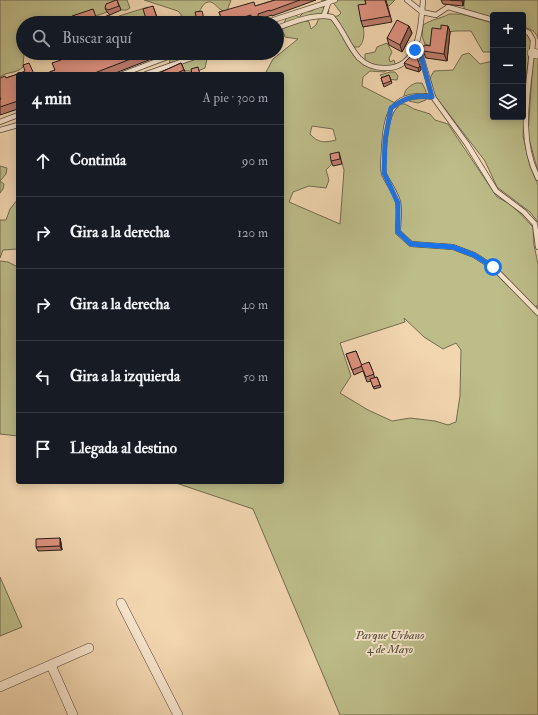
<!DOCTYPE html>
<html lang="es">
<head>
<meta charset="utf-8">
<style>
	:root { --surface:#171b24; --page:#20242c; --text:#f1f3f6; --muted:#9ea1a6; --line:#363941 }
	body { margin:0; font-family:"IM FELL Double Pica",serif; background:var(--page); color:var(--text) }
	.controls { position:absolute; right:12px; top:12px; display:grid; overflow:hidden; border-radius:4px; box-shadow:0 2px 10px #0003 }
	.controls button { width:36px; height:36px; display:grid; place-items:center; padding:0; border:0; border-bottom:1px solid var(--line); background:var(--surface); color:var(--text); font:20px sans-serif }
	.stop { position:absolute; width:12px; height:12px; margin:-9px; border:3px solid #1a73e8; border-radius:50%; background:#fff }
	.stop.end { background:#1a73e8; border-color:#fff; box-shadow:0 1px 4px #0008 }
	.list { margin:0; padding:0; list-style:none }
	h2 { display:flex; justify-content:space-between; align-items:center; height:52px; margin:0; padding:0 16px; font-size:17px }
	h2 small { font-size:13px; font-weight:400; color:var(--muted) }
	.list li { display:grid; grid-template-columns:26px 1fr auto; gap:12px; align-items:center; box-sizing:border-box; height:72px; padding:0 16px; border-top:1px solid var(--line) }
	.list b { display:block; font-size:15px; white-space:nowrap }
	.list em { font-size:13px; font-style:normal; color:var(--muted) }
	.icon { flex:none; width:22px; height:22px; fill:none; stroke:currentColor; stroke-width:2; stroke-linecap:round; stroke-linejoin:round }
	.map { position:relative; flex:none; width:538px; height:715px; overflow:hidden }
	.search { position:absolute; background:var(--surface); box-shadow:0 2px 10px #0003; left:16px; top:16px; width:268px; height:44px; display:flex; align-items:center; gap:10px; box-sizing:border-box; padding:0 14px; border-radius:22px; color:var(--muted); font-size:15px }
	.panel { position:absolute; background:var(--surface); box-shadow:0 2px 10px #0003; left:16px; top:72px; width:268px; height:412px; border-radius:4px }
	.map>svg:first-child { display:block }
</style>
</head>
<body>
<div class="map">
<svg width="538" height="715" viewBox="0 0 538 715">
	<rect width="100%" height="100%" fill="#f2d6b0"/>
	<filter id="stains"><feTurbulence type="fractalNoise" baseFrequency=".005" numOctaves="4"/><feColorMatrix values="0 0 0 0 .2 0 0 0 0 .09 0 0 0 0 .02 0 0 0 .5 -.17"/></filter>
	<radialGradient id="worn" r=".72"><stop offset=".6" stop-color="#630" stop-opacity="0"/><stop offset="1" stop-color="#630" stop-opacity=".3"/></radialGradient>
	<g fill="#bdbd8a" stroke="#726c50" fill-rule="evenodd">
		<path d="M0,0H127L130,8L127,10H121L119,5L107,12L76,23H23L24,53L23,67C16,74 8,71 0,77Z"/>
		<path d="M144,0H231L227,11C219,12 217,4 211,2C203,0 200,12 196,17L184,18L178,11Z"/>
		<path d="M321,0H395L389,6L376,4L360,11C362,22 368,38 359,47H354L360,62L365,63V54L375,52L377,47L387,43L392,52L389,58L390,62L394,60L396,66L384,72L370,71L363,77L362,86L397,104H405L414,109L430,114L435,120L448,124L497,197L512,205L533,227L534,245L538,264V305L536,306L538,307V715H340L253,509L173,482H282V74H265L273,59L298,39L285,37L282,28L287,16L294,14L300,18V16L305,11H312L317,7H323L329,10L327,17L338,16L341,13L332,1ZM319,18L316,25L311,29L309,22L304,20ZM312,126L333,129L336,140C324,143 318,143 310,134ZM339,153L344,170L340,224L289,202L293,192L309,186L326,188L329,180L326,170L330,166ZM404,318L424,337L443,349L456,343L461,350L460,396L456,422L448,425L435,421L410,418L392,421L368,410L340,393L351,376L340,343L405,322Z"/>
		<path d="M464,0H538V39C536,31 531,29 523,27V15H493V18L464,9Z"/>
		<polygon points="148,7 148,23 124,23 119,16"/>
		<path d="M449,14H461L493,23V56L490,52H483L471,31C450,31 446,29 432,46L425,44L422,36L423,25C432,19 440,19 449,14Z"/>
		<polygon points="523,32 529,36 531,43 525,84 523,136 530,166 538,185 538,222 530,212 497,187 485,161 435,96 430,78 434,71 453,70 462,55 469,53 480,64 493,61 493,117 523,117"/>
		<path d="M182,53H194L207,59L205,68L191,74L190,71C179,70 168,74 156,74L169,65L170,60Z"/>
		<polygon points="535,57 538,57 538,172 528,135 533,58"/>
		<polygon points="390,72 395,72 398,76 397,80 385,79 380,75"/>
		<path d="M416,83H422L426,91V100L418,103L409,101L404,96C405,89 409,86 416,83Z"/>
		<polygon points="0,166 7,168 6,174 0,181 4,184 3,189 0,193"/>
		<polygon points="18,199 18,249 3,250 0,258 0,220 6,220 10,209"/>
		<polygon points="0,261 8,262 18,267 18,436 0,434"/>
		<polygon points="0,577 22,627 0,636"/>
	</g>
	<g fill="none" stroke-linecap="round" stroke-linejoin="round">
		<defs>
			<g id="lane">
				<polyline points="407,0 422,12 436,15 448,7 493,20"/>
				<polyline points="324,15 329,1"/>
				<polyline points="264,23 335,0"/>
				<path d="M277,28C294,22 314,13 332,17C343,29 348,46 359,58C366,65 374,68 384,68C420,70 421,25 423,0"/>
				<path d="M523,30L529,33L533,40C530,85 516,135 538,178"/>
				<polyline points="415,50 421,56 433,97 467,144 496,191 524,212 535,224 538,247"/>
				<polyline points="123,74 178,53"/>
				<polyline points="146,74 206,53"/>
				<path d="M433,97C391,91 386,114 384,149C384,156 382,167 384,174C388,183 395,191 398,202C400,210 398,223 398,232L411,244L453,247L474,255L493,267L538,313"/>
				<polyline points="0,122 18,115"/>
				<polyline points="0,130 18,125"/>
			</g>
			<g id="street">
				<polyline points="532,53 538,54"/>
				<polyline points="121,603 178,715"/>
				<polyline points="51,665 73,715"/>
				<polyline points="0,687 89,648"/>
			</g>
		</defs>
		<use href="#lane" stroke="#594a3c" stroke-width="6"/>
		<use href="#street" stroke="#594a3c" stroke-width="10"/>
		<use href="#lane" stroke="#f7e4cc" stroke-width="4.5"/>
		<use href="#street" stroke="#f7e4cc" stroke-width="9"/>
	</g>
	<g fill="#bf7e6e" stroke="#261b15">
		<polygon points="117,0 121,10 110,15 107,12 105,8"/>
		<polygon points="275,0 316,0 272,16 272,15 260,19 260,22 258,23 253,23 253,21 244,23 223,23 219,12 256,6"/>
		<polygon points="365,0 386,0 392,22 363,27 361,21 366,4"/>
		<polygon points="441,0 464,0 463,6 443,4"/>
		<polygon points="153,6 159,23 148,23 147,22"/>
		<polygon points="409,26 412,33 402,52 389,45 387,38"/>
		<polygon points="448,26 450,32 447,61 426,58 423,51 430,46 441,29"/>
		<polygon points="59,53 164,53 164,54 113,74 45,74 55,70 61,60"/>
		<polygon points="231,53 238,53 239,57 233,59"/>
		<polygon points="416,55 421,70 419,72 406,68 404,63"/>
		<polygon points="181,63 186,74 157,74"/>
		<polygon points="18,74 18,109 0,115 0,100 1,99 6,78"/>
		<polygon points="389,75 392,83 384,87 381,78"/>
		<polygon points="339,152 342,164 333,166 331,161"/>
		<polygon points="356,351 363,369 369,362 375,378 377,377 381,387 374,389 371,381 367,382 363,371 354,375 346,354"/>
		<polygon points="60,538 61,543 62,550 38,551 36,547"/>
	</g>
	<g fill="#9b665a" stroke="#261b15">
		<polygon points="462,0 464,0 463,6 462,1"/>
		<polygon points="409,26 412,33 402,52 400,45"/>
		<polygon points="448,26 450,32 447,61 444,54"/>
		<polygon points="420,66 421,70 419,72 418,68"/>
		<polygon points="60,538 61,543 62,550 60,546"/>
	</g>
	<g fill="#de9280" stroke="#261b15">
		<polygon points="116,0 117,0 119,6 108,10 105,8 106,4"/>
		<polygon points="275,0 300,0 270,11 270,10 258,14 258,17 252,19 251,15 229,21 228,18 222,20 219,12 254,2 255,6"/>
		<polygon points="365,0 385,0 390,16 361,21 358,5 366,4"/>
		<polygon points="450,0 462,0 462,1"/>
		<polygon points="153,6 158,21 151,23 147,22 143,9"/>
		<polygon points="93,9 98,22 99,19 109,15 112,23 75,23 72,16"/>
		<polygon points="202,11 205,23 174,23 172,20 181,16 182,20 196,16 195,12"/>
		<polygon points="397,20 409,26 400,45 387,38"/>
		<polygon points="441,25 448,26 444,54 423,51 424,45 430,46 432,28 441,29"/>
		<polygon points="59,53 146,53 92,74 45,74 55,70 52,63 61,60"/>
		<polygon points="416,55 420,66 418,68 404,63 411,56"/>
		<polygon points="29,63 34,74 18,74 25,71 23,65"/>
		<polygon points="181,63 184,70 179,72 180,74 157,74"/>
		<polygon points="198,67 200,74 192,74 191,69"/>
		<polygon points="18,74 18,101 0,107 0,100 1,99 0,97 0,78 5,76 6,78"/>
		<polygon points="389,75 391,81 383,84 381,78"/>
		<polygon points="339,152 340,159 331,161 330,154"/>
		<polygon points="356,351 362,366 352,370 346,354"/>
		<polygon points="369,362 374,374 366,377 361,365"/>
		<polygon points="377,377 380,385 373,387 370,379"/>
		<polygon points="60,538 60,546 36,547 36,539"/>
	</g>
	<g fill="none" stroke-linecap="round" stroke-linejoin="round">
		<path stroke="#1a73e8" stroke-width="5" d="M415,50L421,56L432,97C415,95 406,97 391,108L385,140L384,173L398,203V232L411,244L453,247L474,255L493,267"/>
	</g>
	<g text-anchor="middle" stroke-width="3.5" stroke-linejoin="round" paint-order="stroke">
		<g font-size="12" font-style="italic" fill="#534c38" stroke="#f7e4cc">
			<text x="390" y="639">Parque Urbano<tspan x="390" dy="14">4 de Mayo</tspan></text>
		</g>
	</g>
	<rect width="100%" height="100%" filter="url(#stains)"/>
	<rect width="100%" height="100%" fill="url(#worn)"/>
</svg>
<div class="controls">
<button>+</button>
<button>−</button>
<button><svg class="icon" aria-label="layers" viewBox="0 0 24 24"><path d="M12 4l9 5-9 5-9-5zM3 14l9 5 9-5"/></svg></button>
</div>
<div class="stop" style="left:493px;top:267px"></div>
<div class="stop end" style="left:415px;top:50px"></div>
<div class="search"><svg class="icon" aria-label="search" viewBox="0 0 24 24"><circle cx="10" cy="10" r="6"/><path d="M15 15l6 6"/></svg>Buscar aquí</div>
<section class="panel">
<h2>4 min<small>A pie · 300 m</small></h2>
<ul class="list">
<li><svg class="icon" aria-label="ahead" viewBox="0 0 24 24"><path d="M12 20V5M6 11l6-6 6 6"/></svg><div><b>Continúa</b></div><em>90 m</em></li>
<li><svg class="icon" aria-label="right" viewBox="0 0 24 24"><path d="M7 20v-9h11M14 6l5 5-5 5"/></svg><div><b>Gira a la derecha</b></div><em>120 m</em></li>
<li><svg class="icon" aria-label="right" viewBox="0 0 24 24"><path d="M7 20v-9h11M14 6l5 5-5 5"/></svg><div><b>Gira a la derecha</b></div><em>40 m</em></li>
<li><svg class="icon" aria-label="left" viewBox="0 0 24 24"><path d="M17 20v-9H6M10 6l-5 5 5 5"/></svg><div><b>Gira a la izquierda</b></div><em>50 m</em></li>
<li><svg class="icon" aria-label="arrive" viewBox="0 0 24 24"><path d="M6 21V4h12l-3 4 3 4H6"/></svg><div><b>Llegada al destino</b></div></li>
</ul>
</section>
</div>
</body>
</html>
